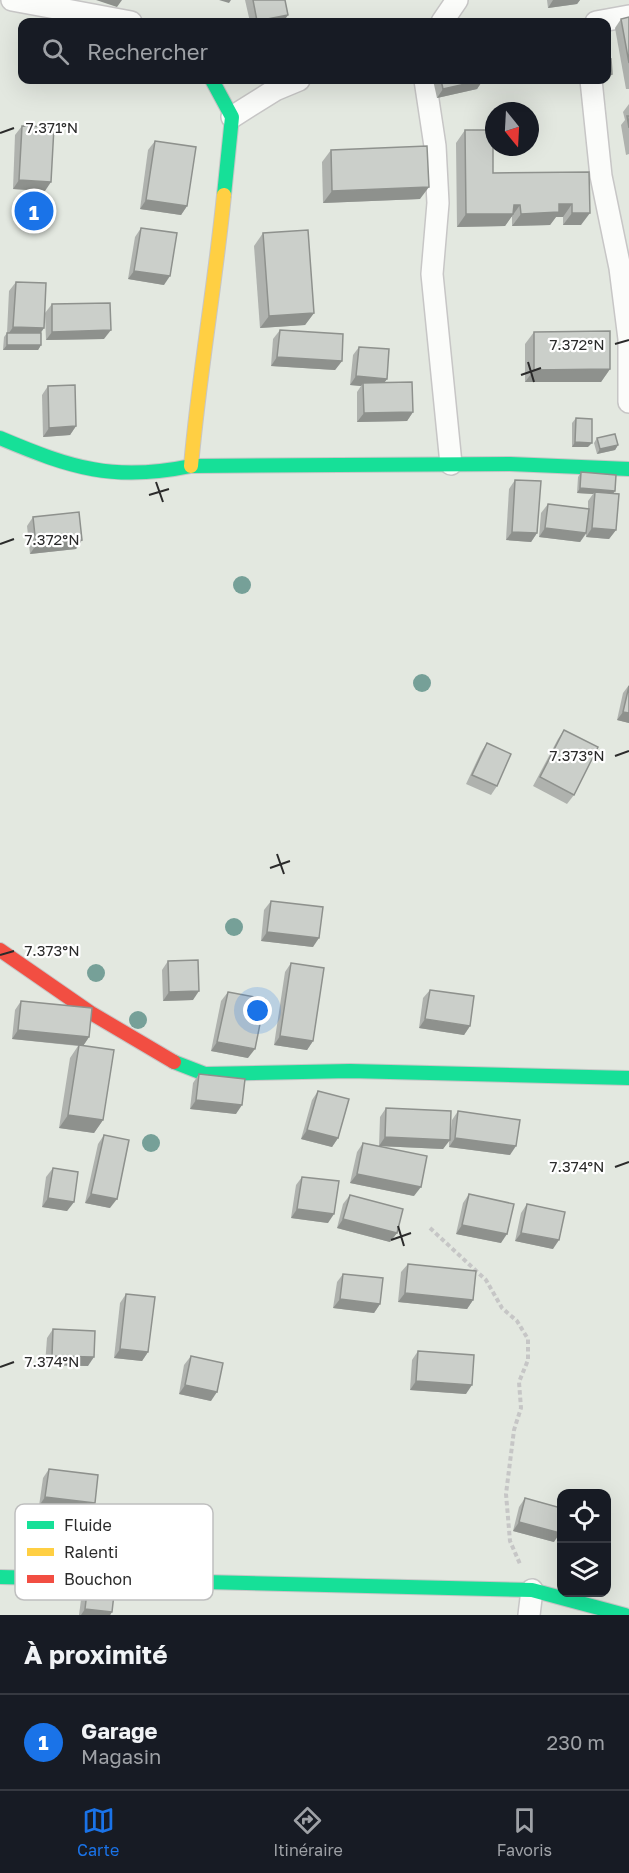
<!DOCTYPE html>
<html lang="fr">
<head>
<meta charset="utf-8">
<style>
	:root { --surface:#171b24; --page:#20242c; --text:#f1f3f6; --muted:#9ea1a6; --line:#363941; --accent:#1a73e8 }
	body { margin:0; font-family:"Golos Text",sans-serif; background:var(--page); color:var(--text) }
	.controls { position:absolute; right:18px; bottom:18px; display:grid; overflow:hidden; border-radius:12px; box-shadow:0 6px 24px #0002 }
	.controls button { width:54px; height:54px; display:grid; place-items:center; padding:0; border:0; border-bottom:2px solid var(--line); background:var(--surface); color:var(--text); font:30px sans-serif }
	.compass { position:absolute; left:485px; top:102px; width:54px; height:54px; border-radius:50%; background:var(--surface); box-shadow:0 6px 24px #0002; rotate:162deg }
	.you { position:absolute; left:258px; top:1011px; width:21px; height:21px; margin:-15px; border:4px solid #fff; border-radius:50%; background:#1a73e8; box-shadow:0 0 0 9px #1a73e833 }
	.badge { display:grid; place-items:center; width:39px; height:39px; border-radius:50%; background:var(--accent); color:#fff; font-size:20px; font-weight:700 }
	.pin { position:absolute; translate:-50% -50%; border:3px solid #fff; box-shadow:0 2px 6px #0006 }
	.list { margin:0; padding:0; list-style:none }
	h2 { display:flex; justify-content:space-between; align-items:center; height:78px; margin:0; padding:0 24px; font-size:26px }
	h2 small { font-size:20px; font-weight:400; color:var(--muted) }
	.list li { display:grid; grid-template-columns:39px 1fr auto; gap:18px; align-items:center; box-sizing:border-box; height:96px; padding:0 24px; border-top:2px solid var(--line) }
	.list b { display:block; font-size:22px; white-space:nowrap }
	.list p { margin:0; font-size:20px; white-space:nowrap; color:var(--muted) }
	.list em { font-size:20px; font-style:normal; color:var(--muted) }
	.icon { flex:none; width:33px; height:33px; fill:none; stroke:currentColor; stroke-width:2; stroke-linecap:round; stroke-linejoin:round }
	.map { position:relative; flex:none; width:629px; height:1615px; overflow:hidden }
	.search { position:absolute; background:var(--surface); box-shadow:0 6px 24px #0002; left:18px; right:18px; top:18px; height:66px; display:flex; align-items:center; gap:15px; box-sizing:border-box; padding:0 21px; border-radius:12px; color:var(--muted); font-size:22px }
	.sheet { height:174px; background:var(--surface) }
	nav { display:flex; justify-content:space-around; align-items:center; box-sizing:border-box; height:84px; border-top:2px solid var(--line); background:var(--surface); font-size:16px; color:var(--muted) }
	nav a { display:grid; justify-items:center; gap:3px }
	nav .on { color:var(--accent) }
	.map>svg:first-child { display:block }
</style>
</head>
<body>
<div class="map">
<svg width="629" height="1615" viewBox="0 0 629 1615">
	<rect width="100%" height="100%" fill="#e3e8e0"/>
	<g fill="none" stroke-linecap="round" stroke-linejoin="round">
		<defs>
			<g id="street">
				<polyline points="12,0 131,22"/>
				<polyline points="442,22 457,0"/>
				<polyline points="596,22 629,16"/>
				<polyline points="425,80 435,146 438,203 432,274 451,464"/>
				<polyline points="591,80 601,176 620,268 629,339 629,402"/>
				<polyline points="232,117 275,90 299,80"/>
				<polyline points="529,1615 532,1590"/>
			</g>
			<g id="fast">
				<polyline points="212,80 232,117 224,195"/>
				<path d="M0,438C71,468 114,482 191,466L510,464L629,469"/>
				<polyline points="174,1062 205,1074 350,1071 629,1078"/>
				<polyline points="0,1577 532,1590 625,1615"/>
			</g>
			<path id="slow" d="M191,466C199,375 215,286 224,195"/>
			<polyline id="jam" points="0,950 91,1013 174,1062"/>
		</defs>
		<use href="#street" stroke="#c7c6c6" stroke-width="24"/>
		<use href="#fast" stroke="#c7c6c6" stroke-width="16"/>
		<use href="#slow" stroke="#c7c6c6" stroke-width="16"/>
		<use href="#jam" stroke="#c7c6c6" stroke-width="16"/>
		<polyline stroke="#c6c6c6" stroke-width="4" stroke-dasharray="4.5 3" stroke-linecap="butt" points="430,1228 486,1280 502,1308 517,1321 528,1339 528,1360 519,1382 521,1408 514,1430 506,1494 510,1541 520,1564"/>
		<use href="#street" stroke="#fbfcfa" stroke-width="21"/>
		<use href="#fast" stroke="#16e098" stroke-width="14"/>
		<use href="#slow" stroke="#ffcf43" stroke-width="14"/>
		<use href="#jam" stroke="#f24e42" stroke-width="14"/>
	</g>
	<g fill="#76a098">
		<circle cx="242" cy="585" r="9"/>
		<circle cx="422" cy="683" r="9"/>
		<circle cx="234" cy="927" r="9"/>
		<circle cx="96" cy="973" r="9"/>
		<circle cx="138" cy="1020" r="9"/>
		<circle cx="151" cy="1143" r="9"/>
	</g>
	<g fill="#afb2ae">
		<polygon points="245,0 285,0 288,15 283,22 250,22"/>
		<polygon points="547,0 580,0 577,4 548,8"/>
		<polygon points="629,17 629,89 626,89 615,28 621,19"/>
		<polygon points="433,80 483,80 477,89 437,98"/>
		<polygon points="629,104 629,154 626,155 621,125 625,120 623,112"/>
		<polygon points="22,126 45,191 13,189 15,135"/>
		<polygon points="465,130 493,173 589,172 581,225 563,225 563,217 556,217 550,225 512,226 512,217 511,217 505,226 457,227 456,143"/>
		<polygon points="155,141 187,206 181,215 140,209 148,150"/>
		<polygon points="331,150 420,199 323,203 322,162"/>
		<polygon points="141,228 164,285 128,279 135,237"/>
		<polygon points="263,233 314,313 305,325 260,328 254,246"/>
		<polygon points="16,282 40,333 41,345 38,350 3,350 4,337 7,333 9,291"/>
		<polygon points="52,304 104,339 46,340 45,313"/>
		<polygon points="280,330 342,361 335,370 271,366 273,339"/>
		<polygon points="534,332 610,369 601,382 525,382 525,344"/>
		<polygon points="359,347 387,379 384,383 413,412 407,421 357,422 357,392 361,386 350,385 353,355"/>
		<polygon points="48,386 76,426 70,435 43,437 42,395"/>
		<polygon points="576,418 588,447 572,447 572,423"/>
		<polygon points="597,438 618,445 615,450 597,454 594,443"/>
		<polygon points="581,472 615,491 613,493 616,530 609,539 586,537 586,534 580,542 539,537 541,513 548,504 588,509 588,501 593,494 577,493 578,477"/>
		<polygon points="515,480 537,533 531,542 506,540 509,489"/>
		<polygon points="33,517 82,540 76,549 30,554 27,526"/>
		<polygon points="629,685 629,723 617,720 623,693"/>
		<polygon points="564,730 574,795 567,804 533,786 558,739"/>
		<polygon points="487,743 497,786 491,795 466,784 481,752"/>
		<polygon points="271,901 313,947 261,941 264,910"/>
		<polygon points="168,961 193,1000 163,1001 162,970"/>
		<polygon points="291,963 313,1041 307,1050 274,1045 285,972"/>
		<polygon points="430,990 470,1026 464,1035 419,1028 423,998"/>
		<polygon points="228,992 248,1058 211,1051 221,1001"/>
		<polygon points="21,1001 89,1037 83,1046 103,1120 94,1133 59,1128 70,1058 78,1046 12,1039 15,1010"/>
		<polygon points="199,1074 236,1114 190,1109 193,1083"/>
		<polygon points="318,1091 338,1138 332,1147 301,1139 312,1100"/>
		<polygon points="386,1108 450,1138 452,1120 458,1111 510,1155 449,1147 449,1140 443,1149 379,1146 380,1117"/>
		<polygon points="104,1135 110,1208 85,1203 98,1144"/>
		<polygon points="363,1143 414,1196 350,1183 357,1152"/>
		<polygon points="53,1168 74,1202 67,1211 42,1207 46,1177"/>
		<polygon points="302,1177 328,1223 291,1218 296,1185"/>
		<polygon points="469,1194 501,1243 456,1234 463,1203"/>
		<polygon points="350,1195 397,1233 390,1242 337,1228 343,1204"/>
		<polygon points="527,1204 553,1249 515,1241 521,1213"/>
		<polygon points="408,1264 473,1300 467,1309 398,1302 401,1272"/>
		<polygon points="343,1274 380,1304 374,1313 333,1308 337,1282"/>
		<polygon points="126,1294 148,1352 142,1361 114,1358 120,1303"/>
		<polygon points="53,1329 88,1366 45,1365 47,1338"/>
		<polygon points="418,1351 466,1394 410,1390 412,1360"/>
		<polygon points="191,1356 211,1401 179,1394 184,1365"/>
		<polygon points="49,1469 88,1512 39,1506 43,1478"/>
		<polygon points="525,1498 554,1542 513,1531 519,1507"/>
		<polygon points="88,1583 112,1612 110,1615 79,1615 82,1592"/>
	</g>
	<g fill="#8e918d">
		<polygon points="96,0 122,0 117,7"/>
		<polygon points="219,0 231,0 229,3"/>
		<polygon points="553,0 580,0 577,4 548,8"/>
		<polygon points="288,15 283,22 257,22 257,21"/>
		<polygon points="612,74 609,79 606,79 606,75"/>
		<polygon points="483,80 477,89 437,98 443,89"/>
		<polygon points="19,180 51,182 45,191 13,189"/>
		<polygon points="429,187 420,199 323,203 332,191"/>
		<polygon points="146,200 187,206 181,215 140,209"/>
		<polygon points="559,204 572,204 563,217 556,217 550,225 512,226 521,214"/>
		<polygon points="514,205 520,205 505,226 457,227 466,214"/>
		<polygon points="572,213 590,213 581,225 563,225"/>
		<polygon points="134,271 170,276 164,285 128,279"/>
		<polygon points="314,313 305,325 260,328 269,316"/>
		<polygon points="13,327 44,328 38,337 7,336"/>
		<polygon points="111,330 104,339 46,340 52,332"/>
		<polygon points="7,345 41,345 38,350 3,350"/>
		<polygon points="277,357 342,361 335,370 271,366"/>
		<polygon points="610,369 601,382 525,382 534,370"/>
		<polygon points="356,376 387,379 380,388 363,383 361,386 350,385"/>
		<polygon points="413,412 407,421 357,422 364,413"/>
		<polygon points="76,426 70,435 43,437 49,428"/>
		<polygon points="575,442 592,443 588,447 572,447"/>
		<polygon points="618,445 615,450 597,454 600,449"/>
		<polygon points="580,488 615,491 612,495 595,492 593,494 577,493"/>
		<polygon points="545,528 586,533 580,542 539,537"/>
		<polygon points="592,528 616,530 609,539 586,537"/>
		<polygon points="512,532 537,533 531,542 506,540"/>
		<polygon points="82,540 76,549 30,554 36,545"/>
		<polygon points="623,712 629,713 629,723 617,720"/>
		<polygon points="267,932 319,938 313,947 261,941"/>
		<polygon points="199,991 193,1000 163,1001 169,992"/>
		<polygon points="425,1019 470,1026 464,1035 419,1028"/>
		<polygon points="18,1030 89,1037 83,1046 12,1039"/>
		<polygon points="280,1036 313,1041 307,1050 274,1045"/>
		<polygon points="217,1042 255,1049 248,1058 211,1051"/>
		<polygon points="196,1100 242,1105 236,1114 190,1109"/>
		<polygon points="68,1115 103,1120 94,1133 59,1128"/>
		<polygon points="307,1130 338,1138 332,1147 301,1139"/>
		<polygon points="385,1137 450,1140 443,1149 379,1146"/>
		<polygon points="455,1138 516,1146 510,1155 449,1147"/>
		<polygon points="357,1174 421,1187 414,1196 350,1183"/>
		<polygon points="91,1194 117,1199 110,1208 85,1203"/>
		<polygon points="48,1198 74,1202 67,1211 42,1207"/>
		<polygon points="297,1209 334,1214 328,1223 291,1218"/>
		<polygon points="343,1219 397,1233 390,1242 337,1228"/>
		<polygon points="462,1225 507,1234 501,1243 456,1234"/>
		<polygon points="521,1233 559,1240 553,1249 515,1241"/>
		<polygon points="405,1293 473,1300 467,1309 398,1302"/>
		<polygon points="340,1299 380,1304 374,1313 333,1308"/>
		<polygon points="120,1349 148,1352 142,1361 114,1358"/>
		<polygon points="52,1356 94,1357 88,1366 45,1365"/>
		<polygon points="416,1381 472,1385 466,1394 410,1390"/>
		<polygon points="185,1385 217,1392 211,1401 179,1394"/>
		<polygon points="45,1497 95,1503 88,1512 39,1506"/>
		<polygon points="519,1522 560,1533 554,1542 513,1531"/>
		<polygon points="85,1609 112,1612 110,1615 81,1615"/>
	</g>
	<g fill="#cbcfca" stroke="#8e918d" stroke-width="1.5">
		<polygon points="253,0 285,0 288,15 257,21"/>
		<polygon points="629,17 629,63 621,19"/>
		<polygon points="611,59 612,74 606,75 606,60"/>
		<polygon points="441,80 483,80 443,89"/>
		<polygon points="627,116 629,116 629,128"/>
		<polygon points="22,126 54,127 51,182 19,180"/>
		<polygon points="465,130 493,130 493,173 589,172 590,213 572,213 572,204 559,204 559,212 521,214 520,205 514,205 513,214 466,214"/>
		<polygon points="155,141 196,147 187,206 146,200"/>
		<polygon points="427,146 429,187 332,191 331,150"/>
		<polygon points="141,228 177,233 170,276 134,271"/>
		<polygon points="308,230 314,313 269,316 263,233"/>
		<polygon points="16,282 46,283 44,328 13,327"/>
		<polygon points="110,303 111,330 52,332 52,304"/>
		<polygon points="280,330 343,334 342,361 277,357"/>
		<polygon points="610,331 610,369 534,370 534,332"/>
		<rect x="7" y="333" width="34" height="12"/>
		<polygon points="359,347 389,349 387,379 356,376"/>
		<polygon points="412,382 413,412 364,413 363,383"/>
		<polygon points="75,385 76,426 49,428 48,386"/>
		<polygon points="576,418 592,419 592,443 575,442"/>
		<polygon points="615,434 618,445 600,449 597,438"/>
		<polygon points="581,472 616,475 615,491 580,488"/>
		<polygon points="515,480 541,481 537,533 512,532"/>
		<polygon points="595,492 619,494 616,530 592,528"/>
		<polygon points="548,504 589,509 586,533 545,528"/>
		<polygon points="79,512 82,540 36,545 33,517"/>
		<polygon points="629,686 629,713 623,712"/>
		<polygon points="564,730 598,747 574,795 540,777"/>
		<polygon points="487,743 511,754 497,786 472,775"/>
		<polygon points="271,901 323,907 319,938 267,932"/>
		<polygon points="198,960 199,991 169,992 168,961"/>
		<polygon points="291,963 324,968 313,1041 280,1036"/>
		<polygon points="430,990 474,996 470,1026 425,1019"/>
		<polygon points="228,992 265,999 255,1049 217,1042"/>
		<polygon points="21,1001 92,1008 89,1037 18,1030"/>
		<polygon points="79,1045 114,1050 103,1120 68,1115"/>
		<polygon points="199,1074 245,1079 242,1105 196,1100"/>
		<polygon points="318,1091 349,1099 338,1138 307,1130"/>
		<polygon points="386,1108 451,1111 450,1140 385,1137"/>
		<polygon points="458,1111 520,1120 516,1146 455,1138"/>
		<polygon points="104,1135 129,1140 117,1199 91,1194"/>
		<polygon points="363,1143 427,1156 421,1187 357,1174"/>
		<polygon points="53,1168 78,1172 74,1202 48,1198"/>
		<polygon points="302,1177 339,1181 334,1214 297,1209"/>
		<polygon points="469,1194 514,1204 507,1234 462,1225"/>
		<polygon points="350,1195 403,1209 397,1233 343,1219"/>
		<polygon points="527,1204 565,1212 559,1240 521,1233"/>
		<polygon points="408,1264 476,1271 473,1300 405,1293"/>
		<polygon points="343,1274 383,1278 380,1304 340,1299"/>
		<polygon points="126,1294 155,1297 148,1352 120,1349"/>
		<polygon points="53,1329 95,1331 94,1357 52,1356"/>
		<polygon points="418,1351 474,1355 472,1385 416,1381"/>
		<polygon points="191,1356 223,1363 217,1392 185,1385"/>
		<polygon points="49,1469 98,1475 95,1503 45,1497"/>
		<polygon points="525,1498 561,1508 561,1527 560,1533 519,1522"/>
		<polygon points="88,1583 115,1585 112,1612 85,1609"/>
	</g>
	<path fill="none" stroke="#2b2b2b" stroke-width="2" d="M0,133L14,128M615,344L629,340M528,362L534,382M521,375L541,368M156,482L163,502M149,495L169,489M0,544L14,539M615,756L629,751M277,854L284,874M270,868L290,861M0,955L14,951M615,1167L629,1162M398,1226L404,1246M391,1240L411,1233M0,1367L14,1362"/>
	<rect x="15" y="1504" width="198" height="96" rx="9" fill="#fff" stroke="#bfbfbf" stroke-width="1.5"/>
	<rect x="27" y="1521" width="27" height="8" fill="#16e098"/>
	<rect x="27" y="1548" width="27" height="8" fill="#ffcf43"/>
	<rect x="27" y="1575" width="27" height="8" fill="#f24e42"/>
	<g font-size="16" fill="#2b2b2b">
		<text x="64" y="1531">Fluide</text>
		<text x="64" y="1558">Ralenti</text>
		<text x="64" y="1585">Bouchon</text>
	</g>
	<g font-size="15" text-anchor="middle" fill="#2b2b2b" stroke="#fff" stroke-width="4.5" stroke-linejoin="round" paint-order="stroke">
		<text x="52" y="133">7.371°N</text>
		<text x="577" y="350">7.372°N</text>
		<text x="52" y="545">7.372°N</text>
		<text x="577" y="761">7.373°N</text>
		<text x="52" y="956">7.373°N</text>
		<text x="577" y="1172">7.374°N</text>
		<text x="52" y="1367">7.374°N</text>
	</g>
</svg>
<div class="controls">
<button><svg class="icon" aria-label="locate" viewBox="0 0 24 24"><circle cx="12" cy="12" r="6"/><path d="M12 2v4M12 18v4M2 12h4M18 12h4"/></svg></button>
<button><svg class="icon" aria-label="layers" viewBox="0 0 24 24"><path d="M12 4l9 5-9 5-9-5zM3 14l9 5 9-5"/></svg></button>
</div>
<svg class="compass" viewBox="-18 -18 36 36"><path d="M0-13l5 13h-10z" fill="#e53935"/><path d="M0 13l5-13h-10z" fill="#9ea1a6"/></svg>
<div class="you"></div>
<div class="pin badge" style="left:34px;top:211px">1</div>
<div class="search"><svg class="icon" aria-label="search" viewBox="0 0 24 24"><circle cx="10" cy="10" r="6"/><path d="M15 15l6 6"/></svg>Rechercher</div>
</div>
<section class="sheet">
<h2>À proximité<small></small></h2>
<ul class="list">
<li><span class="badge">1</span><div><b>Garage</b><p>Magasin</p></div><em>230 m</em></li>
</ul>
</section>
<nav>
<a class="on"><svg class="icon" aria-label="map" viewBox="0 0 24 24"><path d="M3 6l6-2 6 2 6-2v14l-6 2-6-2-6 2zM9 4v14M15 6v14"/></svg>Carte</a>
<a><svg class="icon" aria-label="directions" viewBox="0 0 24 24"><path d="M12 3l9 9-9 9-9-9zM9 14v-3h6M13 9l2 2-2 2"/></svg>Itinéraire</a>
<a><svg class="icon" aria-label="saved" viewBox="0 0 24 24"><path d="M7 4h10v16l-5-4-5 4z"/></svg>Favoris</a>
</nav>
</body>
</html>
